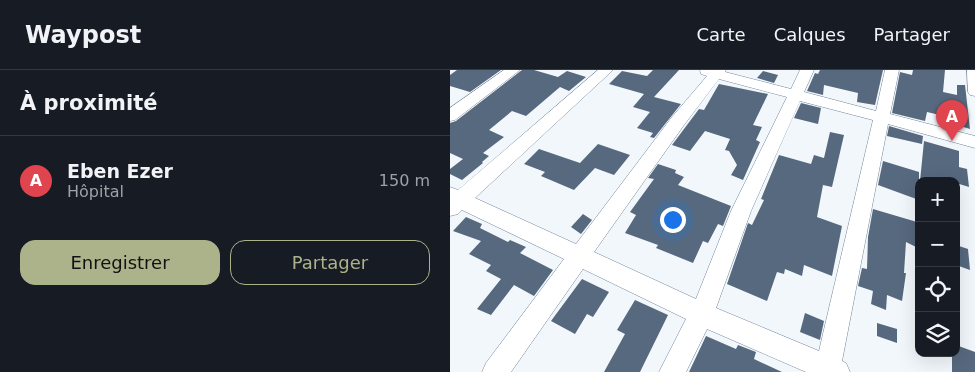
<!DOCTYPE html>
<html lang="fr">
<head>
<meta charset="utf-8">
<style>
	:root { --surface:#171b24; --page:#20242c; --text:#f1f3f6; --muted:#9ea1a6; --line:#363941; --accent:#acb38a }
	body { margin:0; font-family:"DejaVu Sans",sans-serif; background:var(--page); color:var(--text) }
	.controls { position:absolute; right:15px; bottom:15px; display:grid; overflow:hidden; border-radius:10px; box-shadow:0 5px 20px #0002 }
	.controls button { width:45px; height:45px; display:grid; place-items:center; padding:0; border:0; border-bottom:1px solid var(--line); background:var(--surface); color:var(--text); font:25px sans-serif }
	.you { position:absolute; left:222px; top:149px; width:18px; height:18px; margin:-12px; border:4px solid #fff; border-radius:50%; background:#1a73e8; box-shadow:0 0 0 8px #1a73e833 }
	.badge { display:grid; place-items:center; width:32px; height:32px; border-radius:50%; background:var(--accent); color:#fff; font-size:16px; font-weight:700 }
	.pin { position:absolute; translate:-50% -41px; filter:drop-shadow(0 1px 2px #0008) }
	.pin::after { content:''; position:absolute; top:26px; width:18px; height:15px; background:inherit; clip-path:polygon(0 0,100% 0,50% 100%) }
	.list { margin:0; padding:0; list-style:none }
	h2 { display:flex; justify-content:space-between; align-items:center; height:65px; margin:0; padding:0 20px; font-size:21px }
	h2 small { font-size:16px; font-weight:400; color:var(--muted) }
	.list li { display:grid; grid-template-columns:32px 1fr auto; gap:15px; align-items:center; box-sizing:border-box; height:90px; padding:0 20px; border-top:1px solid var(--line) }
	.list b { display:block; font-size:19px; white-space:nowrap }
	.list p { margin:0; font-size:16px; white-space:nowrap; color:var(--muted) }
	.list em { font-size:16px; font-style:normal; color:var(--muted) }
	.actions { display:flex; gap:10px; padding:15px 20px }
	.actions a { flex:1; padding:11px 0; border:1px solid var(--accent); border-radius:15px; text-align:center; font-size:18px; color:var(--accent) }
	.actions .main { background:var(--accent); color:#111 }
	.icon { flex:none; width:28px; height:28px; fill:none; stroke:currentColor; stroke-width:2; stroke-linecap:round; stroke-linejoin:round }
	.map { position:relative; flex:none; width:525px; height:302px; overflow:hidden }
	header { display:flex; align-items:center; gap:30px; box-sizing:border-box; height:70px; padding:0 25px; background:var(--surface); border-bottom:1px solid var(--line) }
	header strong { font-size:24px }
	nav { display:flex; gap:28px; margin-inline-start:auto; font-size:18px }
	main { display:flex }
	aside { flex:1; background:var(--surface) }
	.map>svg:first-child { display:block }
</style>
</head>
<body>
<header>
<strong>Waypost</strong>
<nav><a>Carte</a><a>Calques</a><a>Partager</a></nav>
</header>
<main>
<aside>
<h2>À proximité<small></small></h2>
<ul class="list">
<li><span class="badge" style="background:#e0444e">A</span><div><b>Eben Ezer</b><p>Hôpital</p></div><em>150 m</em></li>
</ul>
<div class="actions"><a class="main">Enregistrer</a><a>Partager</a></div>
</aside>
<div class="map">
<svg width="525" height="302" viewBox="0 0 525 302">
	<rect width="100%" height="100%" fill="#f2f7fc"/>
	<g fill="#57697e">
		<polygon points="7,0 51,0 20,22 0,16 0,5"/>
		<polygon points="72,0 84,0 108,7 117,1 136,7 119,21 110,17 76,46 62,41 39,60 54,67 33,83 39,86 32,92 33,93 12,110 0,104 0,99 13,89 0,83 0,53 6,51"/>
		<polygon points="203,0 229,0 204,27 231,34 204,68 200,67 203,63 187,58 200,42 183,37 194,24 159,14 172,1 197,6"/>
		<polygon points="370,0 433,0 425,35 407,32 408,23 374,15 373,25 357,21 365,3 368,4"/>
		<polygon points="463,0 495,0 493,22 507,25 507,15 515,15 520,59 507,55 507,49 477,42 475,51 442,43 450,2 462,5"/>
		<polygon points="313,1 328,5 324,13 307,8"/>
		<polygon points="269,14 318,24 303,55 312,57 306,70 310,72 293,110 281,105 287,95 279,81 275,80 280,69 255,61 240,81 222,75 249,39 254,40"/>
		<polygon points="351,33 371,38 368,54 344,48"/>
		<polygon points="439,56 473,66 472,74 437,66"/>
		<polygon points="380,62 394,65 382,117 373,115 367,147 392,156 382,206 354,195 352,206 335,199 334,204 327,202 317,231 277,214 298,153 302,155 314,130 311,129 329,85 361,94 364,85 374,88"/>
		<polygon points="474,71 509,81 509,97 517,99 519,117 506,113 506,111 470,111"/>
		<polygon points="148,74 180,85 164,105 145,98 124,120 91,106 95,102 74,94 89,79 130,93"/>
		<polygon points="433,91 469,102 469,130 428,115"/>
		<polygon points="208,94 226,100 225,103 234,107 228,115 281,136 273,156 268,154 258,173 253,171 243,193 206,178 208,175 175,163 186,145 180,142 204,109 198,108"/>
		<polygon points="423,139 467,152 466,177 456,172 454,203 456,203 452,231 437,225 436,240 421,234 423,221 408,216 412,198 417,199 418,167"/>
		<polygon points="133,144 142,150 131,164 121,157"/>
		<polygon points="16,147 32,154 30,158 58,172 60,170 76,177 70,183 103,200 84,226 64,215 41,245 27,239 51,209 36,201 41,195 19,184 31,171 3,161"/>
		<polygon points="506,175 518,179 520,200 506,195"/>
		<polygon points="132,209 159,222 143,247 137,244 125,264 101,251"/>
		<polygon points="185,230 218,245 190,302 154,302 175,264 167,260"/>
		<polygon points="355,243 374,251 370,270 350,262"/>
		<polygon points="427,253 447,259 447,273 427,266"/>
		<polygon points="256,266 286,279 288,275 306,282 304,289 332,302 239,302"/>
		<polygon points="506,275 525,282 525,302 502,302 502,283 506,283"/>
	</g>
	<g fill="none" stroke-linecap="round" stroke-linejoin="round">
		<defs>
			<g id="minor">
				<polygon points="54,0 70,0 5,50 0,51 0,38"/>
				<path d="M148,0H163L25,128L126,174L222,47L257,6L251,4L250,0H276L275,2L341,19L350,0H364L354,22L426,41L435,0H449L440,44L525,66V78L438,54L392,291L396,293L400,302H356L257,259L236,302H209L236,249L133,199L61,302H32L36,293L114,189L12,140L8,144L0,146V117L8,120ZM269,9L337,27L281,141L246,229L144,182L234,55ZM350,31L423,50L369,281L266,238L301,141Z"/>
				<polygon points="517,0 525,0 525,26 520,25 518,22"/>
			</g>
		</defs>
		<use href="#minor" stroke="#72859b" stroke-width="1"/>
		<use href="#minor" fill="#fff" fill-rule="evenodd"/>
	</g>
</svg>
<div class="controls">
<button>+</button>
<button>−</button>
<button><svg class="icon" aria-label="locate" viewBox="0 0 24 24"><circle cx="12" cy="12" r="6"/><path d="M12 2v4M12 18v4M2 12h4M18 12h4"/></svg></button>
<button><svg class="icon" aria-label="layers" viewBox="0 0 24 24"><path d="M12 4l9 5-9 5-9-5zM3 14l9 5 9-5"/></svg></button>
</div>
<div class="you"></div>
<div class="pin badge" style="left:502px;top:71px;background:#e0444e">A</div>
</div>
</main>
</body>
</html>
